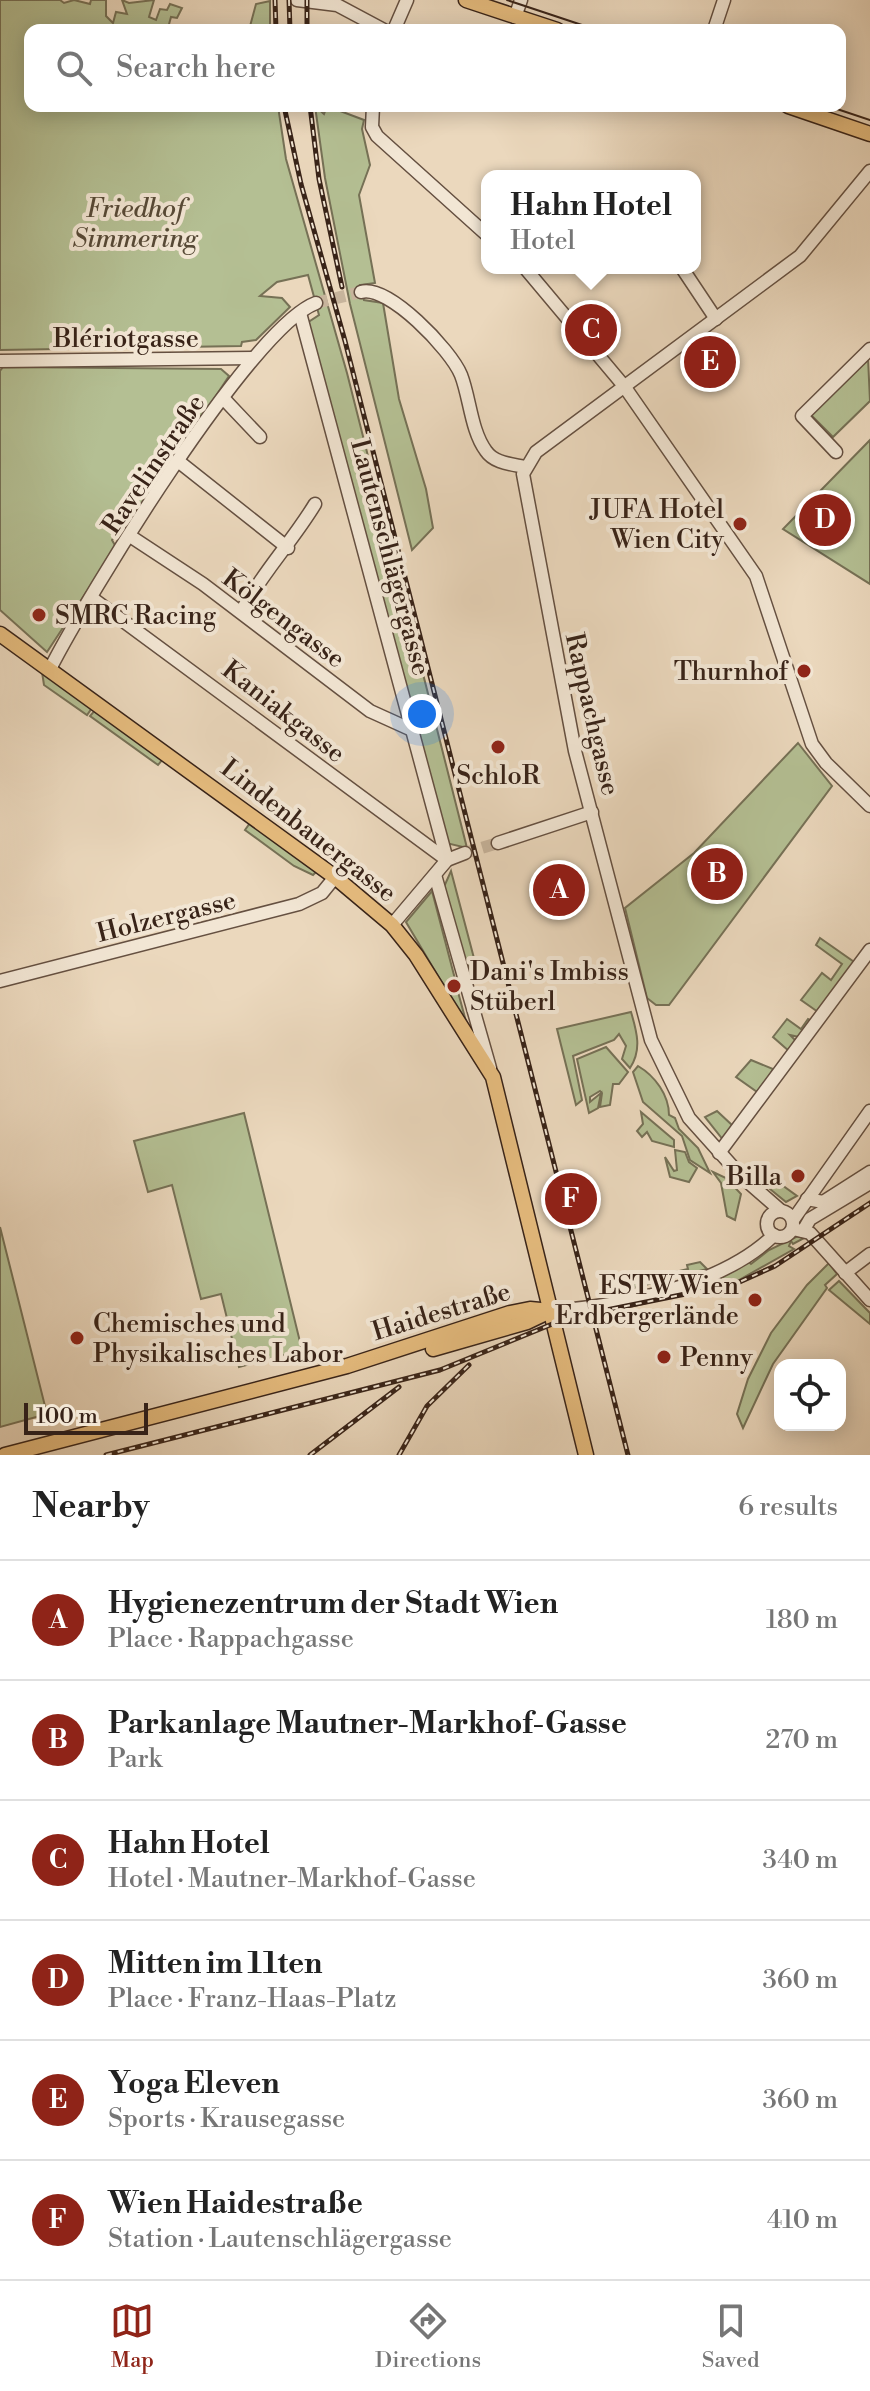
<!DOCTYPE html>
<html lang="en">
<head>
<meta charset="utf-8">
<style>
	:root { --surface:#fff; --page:#f2f2f2; --text:#222; --muted:#767676; --line:#e0e0e0; --accent:#8f2418 }
	body { margin:0; font-family:"Libre Bodoni",serif; background:var(--page); color:var(--text) }
	.controls { position:absolute; right:24px; bottom:24px; display:grid; overflow:hidden; border-radius:16px; box-shadow:0 4px 20px #0003 }
	.controls button { width:72px; height:72px; display:grid; place-items:center; padding:0; border:0; border-bottom:2px solid var(--line); background:var(--surface); color:var(--text); font:40px sans-serif }
	.scale { position:absolute; left:24px; bottom:20px; width:124px; box-sizing:border-box; padding-left:8px; border:4px solid #382318; border-top:0; font-size:22px; line-height:28px; white-space:nowrap; color:#382318; -webkit-text-stroke:6px #f2e6d4; paint-order:stroke }
	.you { position:absolute; left:422px; top:714px; width:28px; height:28px; margin:-20px; border:6px solid #fff; border-radius:50%; background:#1a73e8; box-shadow:0 0 0 12px #1a73e833 }
	.badge { display:grid; place-items:center; width:52px; height:52px; border-radius:50%; background:var(--accent); color:#fff; font-size:26px; font-weight:700 }
	.pin { position:absolute; translate:-50% -50%; border:4px solid #fff; box-shadow:0 2px 8px #0006 }
	.popup { position:absolute; left:481px; top:170px; width:220px; height:104px; box-sizing:border-box; display:grid; place-content:center; border-radius:16px; background:var(--surface); filter:drop-shadow(0 2px 6px #0005); font-size:26px; white-space:nowrap; color:var(--muted) }
	.popup b { font-size:30px; color:var(--text) }
	.popup::after { content:''; position:absolute; left:50%; top:100%; margin-left:-16px; border:16px solid transparent; border-top-color:var(--surface) }
	.list { margin:0; padding:0; list-style:none }
	h2 { display:flex; justify-content:space-between; align-items:center; height:104px; margin:0; padding:0 32px; font-size:34px }
	h2 small { font-size:26px; font-weight:400; color:var(--muted) }
	.list li { display:grid; grid-template-columns:52px 1fr auto; gap:24px; align-items:center; box-sizing:border-box; height:120px; padding:0 32px; border-top:2px solid var(--line) }
	.list b { display:block; font-size:30px; white-space:nowrap }
	.list p { margin:0; font-size:26px; white-space:nowrap; color:var(--muted) }
	.list em { font-size:26px; font-style:normal; color:var(--muted) }
	.icon { flex:none; width:44px; height:44px; fill:none; stroke:currentColor; stroke-width:2; stroke-linecap:round; stroke-linejoin:round }
	.map { position:relative; flex:none; width:870px; height:1455px; overflow:hidden }
	.search { position:absolute; background:var(--surface); box-shadow:0 4px 20px #0003; left:24px; right:24px; top:24px; height:88px; display:flex; align-items:center; gap:20px; box-sizing:border-box; padding:0 28px; border-radius:16px; color:var(--muted); font-size:30px }
	.sheet { height:824px; background:var(--surface) }
	nav { display:flex; justify-content:space-around; align-items:center; box-sizing:border-box; height:112px; border-top:2px solid var(--line); background:var(--surface); font-size:22px; color:var(--muted) }
	nav a { display:grid; justify-items:center; gap:4px }
	nav .on { color:var(--accent) }
	.map>svg:first-child { display:block }
</style>
</head>
<body>
<div class="map">
<svg width="870" height="1455" viewBox="0 0 870 1455">
	<rect width="100%" height="100%" fill="#ebd8bd"/>
	<filter id="stains"><feTurbulence type="fractalNoise" baseFrequency=".0025" numOctaves="4"/><feColorMatrix values="0 0 0 0 .2 0 0 0 0 .09 0 0 0 0 .02 0 0 0 .5 -.17"/></filter>
	<radialGradient id="worn" r=".72"><stop offset=".6" stop-color="#630" stop-opacity="0"/><stop offset="1" stop-color="#630" stop-opacity=".3"/></radialGradient>
	<g fill="#b4bf93" stroke="#767156" stroke-width="2">
		<polygon points="0,0 60,0 64,3 74,0 90,4 91,0 106,0 106,16 113,23 116,12 127,14 122,0 129,3 154,0 149,17 156,20 160,9 167,10 170,4 182,8 177,18 171,17 168,28 173,30 30,30 30,106 278,106 286,159 347,373 467,848 446,843 307,323 319,315 308,275 277,282 260,296 282,298 290,307 256,340 242,342 241,346 0,350"/>
		<polygon points="270,1 270,30 249,30 256,4"/>
		<polygon points="315,106 324,114 327,106 364,120 362,129 370,165 359,195 375,283 360,285 364,300 383,303 399,399 426,489 433,528 412,550 350,304 325,178"/>
		<polygon points="868,358 870,401 833,437 810,414"/>
		<polygon points="3,367 221,369 229,376 124,535 115,536 112,540 116,547 47,652 0,610 0,371"/>
		<polygon points="870,440 870,584 783,529"/>
		<polygon points="42,672 94,705 87,715 44,685"/>
		<polygon points="96,709 163,759 158,765 90,716"/>
		<polygon points="798,743 832,786 669,1005 656,1005 647,998 625,908 694,853"/>
		<polygon points="250,823 316,872 313,875 294,866 245,830"/>
		<polygon points="451,871 480,981 479,982 461,954 443,889"/>
		<polygon points="432,891 455,979 450,981 453,992 458,992 467,1025 406,922"/>
		<polygon points="820,938 857,964 818,1012 801,1000 822,973 831,980 842,964 816,945"/>
		<path d="M631,1012C637,1032 642,1050 630,1068L622,1059L626,1046L619,1034L614,1040L573,1056L582,1100L576,1105L557,1029Z"/>
		<polygon points="787,1019 801,1029 808,1019 810,1020 799,1037 790,1035 796,1041 790,1052 773,1037"/>
		<polygon points="606,1047 628,1072 619,1084 613,1084 610,1105 600,1107 602,1093 600,1091 590,1097 590,1102 601,1093 598,1108 589,1113 577,1059"/>
		<polygon points="751,1060 773,1069 760,1094 736,1077"/>
		<path d="M638,1066C655,1076 669,1095 669,1115L675,1118L679,1129L698,1148L710,1173L690,1160L682,1136L643,1102L633,1072Z"/>
		<polygon points="717,1111 733,1126 724,1141 705,1117"/>
		<polygon points="641,1112 674,1140 674,1147 652,1141 647,1132 642,1137 637,1131 643,1124"/>
		<polygon points="244,1113 302,1350 239,1367 221,1294 201,1299 172,1185 148,1192 134,1141"/>
		<polygon points="675,1150 685,1152 689,1162 697,1168 689,1182 670,1177 665,1157 674,1171 677,1170"/>
		<polygon points="713,1172 726,1178 741,1194 735,1220 727,1216 721,1183"/>
		<polygon points="764,1172 797,1196 786,1202 759,1180"/>
		<polygon points="0,1227 47,1414 0,1427"/>
		<polygon points="798,1236 806,1237 793,1244 791,1241 789,1246 794,1249 739,1280 663,1298 748,1261 751,1264 769,1250"/>
		<polygon points="700,1262 707,1269 633,1288 636,1276 642,1274 644,1279 688,1269 687,1265"/>
		<polygon points="829,1263 837,1274 825,1285 827,1288 773,1364 743,1428 737,1414 748,1379 771,1333 807,1285"/>
		<polygon points="839,1281 870,1313 870,1324 829,1290"/>
	</g>
	<g fill="none" stroke-linecap="round" stroke-linejoin="round">
		<g stroke="#c7b49c" stroke-width="12" stroke-dasharray="12 6" stroke-linecap="butt">
			<polyline points="316,303 361,292"/>
			<polyline points="465,853 498,843"/>
		</g>
		<defs>
			<g id="minor">
				<polyline points="297,0 337,5 384,30"/>
				<polyline points="515,17 521,0"/>
				<polyline points="394,30 407,0"/>
				<polyline points="714,30 724,0"/>
				<polyline points="373,106 372,127 377,136 487,235"/>
				<polyline points="525,268 624,386 756,576 812,744 826,763 870,806"/>
				<polyline points="682,268 716,319"/>
				<path d="M361,292C388,284 451,350 461,375C470,398 471,431 486,451C494,463 511,464 525,467"/>
				<polyline points="300,313 447,860"/>
				<polyline points="0,361 253,358"/>
				<polyline points="223,398 260,437"/>
				<polyline points="836,452 802,416 870,349"/>
				<polyline points="178,461 288,548"/>
				<polyline points="130,536 203,584 370,711 412,730"/>
				<polyline points="92,598 447,860"/>
				<path d="M241,612C262,573 292,542 315,504"/>
				<path d="M50,669C85,600 251,327 316,303"/>
				<polyline points="498,843 592,812"/>
				<polyline points="435,875 490,1068"/>
				<polyline points="392,925 447,860 465,853"/>
				<polyline points="0,981 299,904 322,893 335,877"/>
				<polyline points="719,1153 870,950"/>
				<polyline points="807,1199 823,1202 870,1172"/>
				<polyline points="780,1210 741,1176 689,1118 651,1040 575,751 523,474 536,452 800,256 870,171"/>
				<circle cx="780" cy="1224" r="13"/>
				<polyline points="793,1220 870,1111"/>
				<polyline points="793,1229 810,1233 870,1300"/>
				<polyline points="803,1231 810,1219 870,1183"/>
				<polyline points="845,1273 870,1254"/>
				<path d="M551,1311C621,1306 722,1286 774,1235"/>
			</g>
			<g id="major">
				<polyline points="466,0 557,30"/>
				<polyline points="788,106 870,134"/>
				<polyline points="0,634 335,877 392,925 416,955 493,1077 586,1455"/>
				<polyline points="433,1349 527,1322 550,1311"/>
				<polyline points="5,1455 347,1366 510,1313 530,1309 551,1311"/>
			</g>
		</defs>
		<use href="#minor" stroke="#655041" stroke-width="15"/>
		<use href="#major" stroke="#382318" stroke-width="17"/>
		<use href="#minor" stroke="#f2e6d4" stroke-width="12"/>
		<use href="#major" stroke="#e6bc7e" stroke-width="14"/>
		<g stroke="#382318" stroke-width="2">
			<polyline points="507,0 597,30"/>
			<polyline points="828,106 870,120"/>
		</g>
		<defs>
			<g id="rail">
				<polyline points="275,0 276,30"/>
				<polyline points="289,0 290,30"/>
				<polyline points="307,30 307,0"/>
				<polyline points="284,106 301,184 345,341 628,1455"/>
				<polyline points="310,106 319,179 342,287"/>
				<polyline points="106,1455 440,1370 567,1318 735,1284 775,1266 870,1203"/>
				<polyline points="310,1455 399,1387"/>
				<polyline points="399,1455 427,1406 469,1365"/>
			</g>
		</defs>
		<use href="#rail" stroke="#382318" stroke-width="5"/>
		<use href="#rail" stroke="#f2e6d4" stroke-width="2" stroke-dasharray="6" stroke-linecap="butt"/>
	</g>
	<g fill="#8f2418" stroke="#f2e6d4" stroke-width="3">
		<circle cx="740" cy="524" r="8"/>
		<circle cx="39" cy="615" r="8"/>
		<circle cx="804" cy="671" r="8"/>
		<circle cx="498" cy="747" r="8"/>
		<circle cx="454" cy="986" r="8"/>
		<circle cx="798" cy="1176" r="8"/>
		<circle cx="755" cy="1300" r="8"/>
		<circle cx="77" cy="1338" r="8"/>
		<circle cx="664" cy="1357" r="8"/>
	</g>
	<g text-anchor="middle" stroke-width="8" stroke-linejoin="round" paint-order="stroke">
		<g font-size="26" font-style="italic" fill="#574a37" stroke="#f2e6d4">
			<text x="135" y="217">Friedhof<tspan x="135" dy="30">Simmering</tspan></text>
		</g>
		<g font-size="26" fill="#382318" stroke="#f2e6d4">
			<text x="126" y="347">Blériotgasse</text>
			<text transform="translate(153 464) rotate(-56)" y="9">Ravelinstraße</text>
			<text transform="translate(391 557) rotate(75)" y="9">Lautenschlägergasse</text>
			<text transform="translate(284 618) rotate(37)" y="9">Kölgengasse</text>
			<text transform="translate(284 711) rotate(38)" y="9">Kaniakgasse</text>
			<text transform="translate(593 714) rotate(77)" y="9">Rappachgasse</text>
			<text transform="translate(309 830) rotate(38)" y="9">Lindenbauergasse</text>
			<text transform="translate(166 916) rotate(-14)" y="9">Holzergasse</text>
			<text transform="translate(441 1311) rotate(-17)" y="9">Haidestraße</text>
		</g>
		<g font-size="26" fill="#382318" stroke="#f2e6d4" text-anchor="end">
			<text x="724" y="518">JUFA Hotel<tspan x="724" dy="30">Wien City</tspan></text>
			<text x="55" y="624" text-anchor="start">SMRC Racing</text>
			<text x="788" y="680">Thurnhof</text>
			<text x="498" y="784" text-anchor="middle">SchloR</text>
			<text x="470" y="980" text-anchor="start">Dani's Imbiss<tspan x="470" dy="30">Stüberl</tspan></text>
			<text x="782" y="1185">Billa</text>
			<text x="739" y="1294">ESTW Wien<tspan x="739" dy="30">Erdbergerlände</tspan></text>
			<text x="93" y="1332" text-anchor="start">Chemisches und<tspan x="93" dy="30">Physikalisches Labor</tspan></text>
			<text x="680" y="1366" text-anchor="start">Penny</text>
		</g>
	</g>
	<rect width="100%" height="100%" filter="url(#stains)"/>
	<rect width="100%" height="100%" fill="url(#worn)"/>
</svg>
<div class="controls">
<button><svg class="icon" aria-label="locate" viewBox="0 0 24 24"><circle cx="12" cy="12" r="6"/><path d="M12 2v4M12 18v4M2 12h4M18 12h4"/></svg></button>
</div>
<div class="scale">100 m</div>
<div class="you"></div>
<div class="pin badge" style="left:559px;top:890px">A</div>
<div class="pin badge" style="left:717px;top:874px">B</div>
<div class="pin badge" style="left:591px;top:330px">C</div>
<div class="popup"><b>Hahn Hotel</b>Hotel</div>
<div class="pin badge" style="left:825px;top:520px">D</div>
<div class="pin badge" style="left:710px;top:362px">E</div>
<div class="pin badge" style="left:571px;top:1199px">F</div>
<div class="search"><svg class="icon" aria-label="search" viewBox="0 0 24 24"><circle cx="10" cy="10" r="6"/><path d="M15 15l6 6"/></svg>Search here</div>
</div>
<section class="sheet">
<h2>Nearby<small>6 results</small></h2>
<ul class="list">
<li><span class="badge">A</span><div><b>Hygienezentrum der Stadt Wien</b><p>Place · Rappachgasse</p></div><em>180 m</em></li>
<li><span class="badge">B</span><div><b>Parkanlage Mautner-Markhof-Gasse</b><p>Park</p></div><em>270 m</em></li>
<li><span class="badge">C</span><div><b>Hahn Hotel</b><p>Hotel · Mautner-Markhof-Gasse</p></div><em>340 m</em></li>
<li><span class="badge">D</span><div><b>Mitten im 11ten</b><p>Place · Franz-Haas-Platz</p></div><em>360 m</em></li>
<li><span class="badge">E</span><div><b>Yoga Eleven</b><p>Sports · Krausegasse</p></div><em>360 m</em></li>
<li><span class="badge">F</span><div><b>Wien Haidestraße</b><p>Station · Lautenschlägergasse</p></div><em>410 m</em></li>
</ul>
</section>
<nav>
<a class="on"><svg class="icon" aria-label="map" viewBox="0 0 24 24"><path d="M3 6l6-2 6 2 6-2v14l-6 2-6-2-6 2zM9 4v14M15 6v14"/></svg>Map</a>
<a><svg class="icon" aria-label="directions" viewBox="0 0 24 24"><path d="M12 3l9 9-9 9-9-9zM9 14v-3h6M13 9l2 2-2 2"/></svg>Directions</a>
<a><svg class="icon" aria-label="saved" viewBox="0 0 24 24"><path d="M7 4h10v16l-5-4-5 4z"/></svg>Saved</a>
</nav>
</body>
</html>
